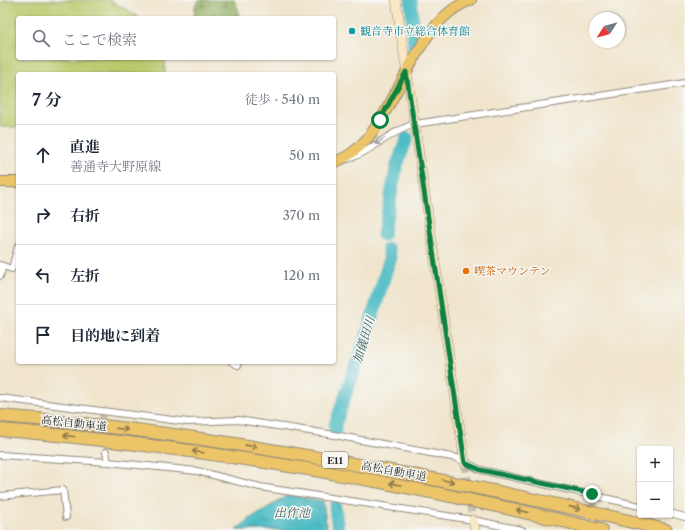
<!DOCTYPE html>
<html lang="ja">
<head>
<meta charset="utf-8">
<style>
	:root { --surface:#fff; --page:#f6f6f7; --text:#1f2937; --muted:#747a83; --line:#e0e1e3 }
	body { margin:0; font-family:"Libre Caslon Text","Noto Serif JP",serif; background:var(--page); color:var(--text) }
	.controls { position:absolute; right:12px; bottom:12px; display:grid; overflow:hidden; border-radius:4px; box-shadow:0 1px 3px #0004 }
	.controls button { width:36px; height:36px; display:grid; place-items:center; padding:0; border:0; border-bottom:1px solid var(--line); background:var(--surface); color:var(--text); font:20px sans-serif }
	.compass { position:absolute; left:589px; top:12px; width:36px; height:36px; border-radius:50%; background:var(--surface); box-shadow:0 1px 3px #0004; rotate:234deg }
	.stop { position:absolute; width:12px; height:12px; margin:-9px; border:3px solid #0b8043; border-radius:50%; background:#fff }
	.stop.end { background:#0b8043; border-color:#fff; box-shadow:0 1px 4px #0008 }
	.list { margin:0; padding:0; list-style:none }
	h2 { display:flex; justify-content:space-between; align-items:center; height:52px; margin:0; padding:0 16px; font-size:17px }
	h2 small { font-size:13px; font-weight:400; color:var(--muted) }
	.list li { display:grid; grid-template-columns:26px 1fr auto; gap:12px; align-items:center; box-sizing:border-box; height:60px; padding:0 16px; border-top:1px solid var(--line) }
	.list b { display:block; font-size:15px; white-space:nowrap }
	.list p { margin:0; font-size:13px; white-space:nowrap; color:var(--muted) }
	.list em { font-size:13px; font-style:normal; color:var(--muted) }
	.icon { flex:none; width:22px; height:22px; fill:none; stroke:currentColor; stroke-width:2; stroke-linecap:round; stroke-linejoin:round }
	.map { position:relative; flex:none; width:685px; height:530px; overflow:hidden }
	.search { position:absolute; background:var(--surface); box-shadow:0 1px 3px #0004; left:16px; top:16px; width:320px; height:44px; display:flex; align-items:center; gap:10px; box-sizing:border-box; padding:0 14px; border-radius:4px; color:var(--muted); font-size:15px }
	.panel { position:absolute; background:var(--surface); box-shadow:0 1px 3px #0004; left:16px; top:72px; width:320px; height:292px; border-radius:4px }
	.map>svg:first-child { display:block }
</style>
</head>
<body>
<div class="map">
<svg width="685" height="530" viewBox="0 0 685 530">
	<defs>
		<pattern id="forest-firs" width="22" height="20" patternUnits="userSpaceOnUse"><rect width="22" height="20" fill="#92ad60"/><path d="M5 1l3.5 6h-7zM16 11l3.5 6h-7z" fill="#778d4f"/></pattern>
		<pattern id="water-ripples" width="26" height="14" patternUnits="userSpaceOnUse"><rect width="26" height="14" fill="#4ebcc4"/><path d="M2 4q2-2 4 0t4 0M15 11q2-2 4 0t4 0" fill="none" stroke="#41999f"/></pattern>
	</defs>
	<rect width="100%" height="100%" fill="#f6f6f2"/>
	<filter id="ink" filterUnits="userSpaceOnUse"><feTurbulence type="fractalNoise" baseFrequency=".025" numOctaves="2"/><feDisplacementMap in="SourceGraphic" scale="8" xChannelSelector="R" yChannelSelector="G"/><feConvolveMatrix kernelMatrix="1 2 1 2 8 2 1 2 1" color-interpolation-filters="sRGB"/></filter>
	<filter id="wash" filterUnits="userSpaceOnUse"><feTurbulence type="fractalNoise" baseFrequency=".012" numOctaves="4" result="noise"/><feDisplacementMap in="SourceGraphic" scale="16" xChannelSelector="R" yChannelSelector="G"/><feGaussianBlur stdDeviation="0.9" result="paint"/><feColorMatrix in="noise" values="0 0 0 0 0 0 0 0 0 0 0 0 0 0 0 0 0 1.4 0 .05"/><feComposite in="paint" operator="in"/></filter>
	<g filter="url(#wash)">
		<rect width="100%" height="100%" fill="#f0e5cc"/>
		<polygon fill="url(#forest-firs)" stroke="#5e6c46" points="199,0 234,0 239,11 239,18 194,18 195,6"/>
		<polygon fill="#b9c96c" stroke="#727a4c" points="5,0 108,0 124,8 139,18 18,18 18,58 165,58 165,74 18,74 18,127 0,127 0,4"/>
		<polygon fill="url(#water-ripples)" stroke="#3c7478" points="288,495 323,501 327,530 236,530 251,518"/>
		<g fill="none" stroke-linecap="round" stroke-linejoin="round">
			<g stroke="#4ebcc4" stroke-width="13">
				<polyline points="411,0 414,48"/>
				<polyline points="383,235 397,165 407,138"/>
				<polyline points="335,431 335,425 367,334 390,258 388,249"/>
				<polyline points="335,507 338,530"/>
			</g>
		</g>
	</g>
	<g filter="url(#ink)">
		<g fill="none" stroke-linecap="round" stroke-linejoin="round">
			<g stroke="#c9c0ac" stroke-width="6" stroke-dasharray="6 3" stroke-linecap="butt">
				<polyline points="102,414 106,452"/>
				<polyline points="592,494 597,530"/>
			</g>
			<polyline stroke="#c9c0ac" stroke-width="9" stroke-dasharray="9 4.5" stroke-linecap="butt" points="465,463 473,520"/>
			<defs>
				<g id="street">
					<path d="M343,160C369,155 389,131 415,124L685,83"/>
					<polyline points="0,265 12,269 18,246"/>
					<polyline points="0,276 3,266"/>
					<polyline points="232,362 238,365 239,362"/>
					<polyline points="0,398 188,422 238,420 329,434 457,458 481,470 640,506"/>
					<polyline points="106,452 108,462"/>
					<polyline points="0,455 108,462 197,471 260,487 473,520 522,530"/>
					<polyline points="0,496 63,490 66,517"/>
					<polyline points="670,513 685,517"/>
				</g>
				<g id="secondary">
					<polyline points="396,0 465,463"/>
					<polyline points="473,520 475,530"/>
				</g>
				<g id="primary">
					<path d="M334,162C396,143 405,23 471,0"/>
					<polyline points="0,182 18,182"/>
				</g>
				<g id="highway">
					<path d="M0,416C116,425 232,442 347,463C454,482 560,504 666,530"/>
					<path d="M0,430C43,433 85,438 128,443C288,462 445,492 601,530"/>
				</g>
			</defs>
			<use href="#street" stroke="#8e887c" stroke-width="8"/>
			<use href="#secondary" stroke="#8e887c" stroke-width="10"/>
			<use href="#primary" stroke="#8e887c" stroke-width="12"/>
			<use href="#highway" stroke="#8e887c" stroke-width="14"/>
			<use href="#street" stroke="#fff" stroke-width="6"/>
			<use href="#secondary" stroke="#f8e8c3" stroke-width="9"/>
			<use href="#primary" stroke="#edc569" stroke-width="10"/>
			<use href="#highway" stroke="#edc569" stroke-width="12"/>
		</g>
		<defs><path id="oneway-shaft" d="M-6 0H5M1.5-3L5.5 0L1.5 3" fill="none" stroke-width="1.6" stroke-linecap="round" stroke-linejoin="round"/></defs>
		<use stroke="#a0a0a0" href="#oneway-shaft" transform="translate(380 141) rotate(149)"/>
		<g stroke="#8c784a">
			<use href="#oneway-shaft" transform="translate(122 429) rotate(6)"/>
			<use href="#oneway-shaft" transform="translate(69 436) rotate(-173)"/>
			<use href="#oneway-shaft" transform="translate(251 446) rotate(8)"/>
			<use href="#oneway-shaft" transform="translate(198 452) rotate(-172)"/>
			<use href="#oneway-shaft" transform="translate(448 481) rotate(12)"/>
			<use href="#oneway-shaft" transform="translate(395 484) rotate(-170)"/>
			<use href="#oneway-shaft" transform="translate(575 508) rotate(13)"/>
			<use href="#oneway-shaft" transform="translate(522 511) rotate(-167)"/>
		</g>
	</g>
	<g fill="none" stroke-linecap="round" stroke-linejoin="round" filter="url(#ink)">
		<polyline stroke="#0b8043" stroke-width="5" points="380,120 406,72 465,463 481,470 592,494"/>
	</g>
	<circle fill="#0f9aa8" stroke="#f6f6f2" stroke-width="1.5" cx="352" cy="31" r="4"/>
	<circle fill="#e8710a" stroke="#f6f6f2" stroke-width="1.5" cx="466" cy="271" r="4"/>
	<g text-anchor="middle" stroke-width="3" stroke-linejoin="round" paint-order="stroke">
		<rect fill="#f6f6f2" stroke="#686867" stroke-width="1" x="322" y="452" width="26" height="16" rx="3"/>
		<g font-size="10" font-weight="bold" fill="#2b2b2b">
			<text x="335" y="464">E11</text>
		</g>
		<g font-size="11" fill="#0d838f" stroke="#f6f6f2" text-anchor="start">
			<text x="360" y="35">観音寺市立総合体育館</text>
		</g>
		<g font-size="11" fill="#c56008" stroke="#f6f6f2" text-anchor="start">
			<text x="474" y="275">喫茶マウンテン</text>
		</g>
		<g font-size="11" fill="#2b2b2b" stroke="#f6f6f2">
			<text transform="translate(74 423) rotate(6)" y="4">高松自動車道</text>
			<text transform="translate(394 471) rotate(10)" y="4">高松自動車道</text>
		</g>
		<g font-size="12" font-style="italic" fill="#375e61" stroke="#f6f6f2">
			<text transform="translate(364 340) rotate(-73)" y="4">加儀田川</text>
			<text x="292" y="517">出作池</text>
		</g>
	</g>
</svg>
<div class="controls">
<button>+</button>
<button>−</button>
</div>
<svg class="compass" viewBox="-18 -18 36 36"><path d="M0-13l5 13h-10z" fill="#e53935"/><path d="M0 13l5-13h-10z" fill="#747a83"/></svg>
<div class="stop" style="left:380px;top:120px"></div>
<div class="stop end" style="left:592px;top:494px"></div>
<div class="search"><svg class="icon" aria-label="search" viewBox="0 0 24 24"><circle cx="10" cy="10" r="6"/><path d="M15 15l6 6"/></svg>ここで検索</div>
<section class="panel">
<h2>7 分<small>徒歩 · 540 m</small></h2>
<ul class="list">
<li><svg class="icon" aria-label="ahead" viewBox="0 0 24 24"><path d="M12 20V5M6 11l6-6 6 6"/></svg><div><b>直進</b><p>善通寺大野原線</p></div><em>50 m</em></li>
<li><svg class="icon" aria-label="right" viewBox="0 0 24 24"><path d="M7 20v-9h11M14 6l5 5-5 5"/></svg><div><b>右折</b></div><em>370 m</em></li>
<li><svg class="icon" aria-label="left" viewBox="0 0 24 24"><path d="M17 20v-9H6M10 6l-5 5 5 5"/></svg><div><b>左折</b></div><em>120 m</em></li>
<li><svg class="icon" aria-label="arrive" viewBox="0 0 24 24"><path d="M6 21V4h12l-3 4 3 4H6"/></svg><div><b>目的地に到着</b></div></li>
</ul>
</section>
</div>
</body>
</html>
